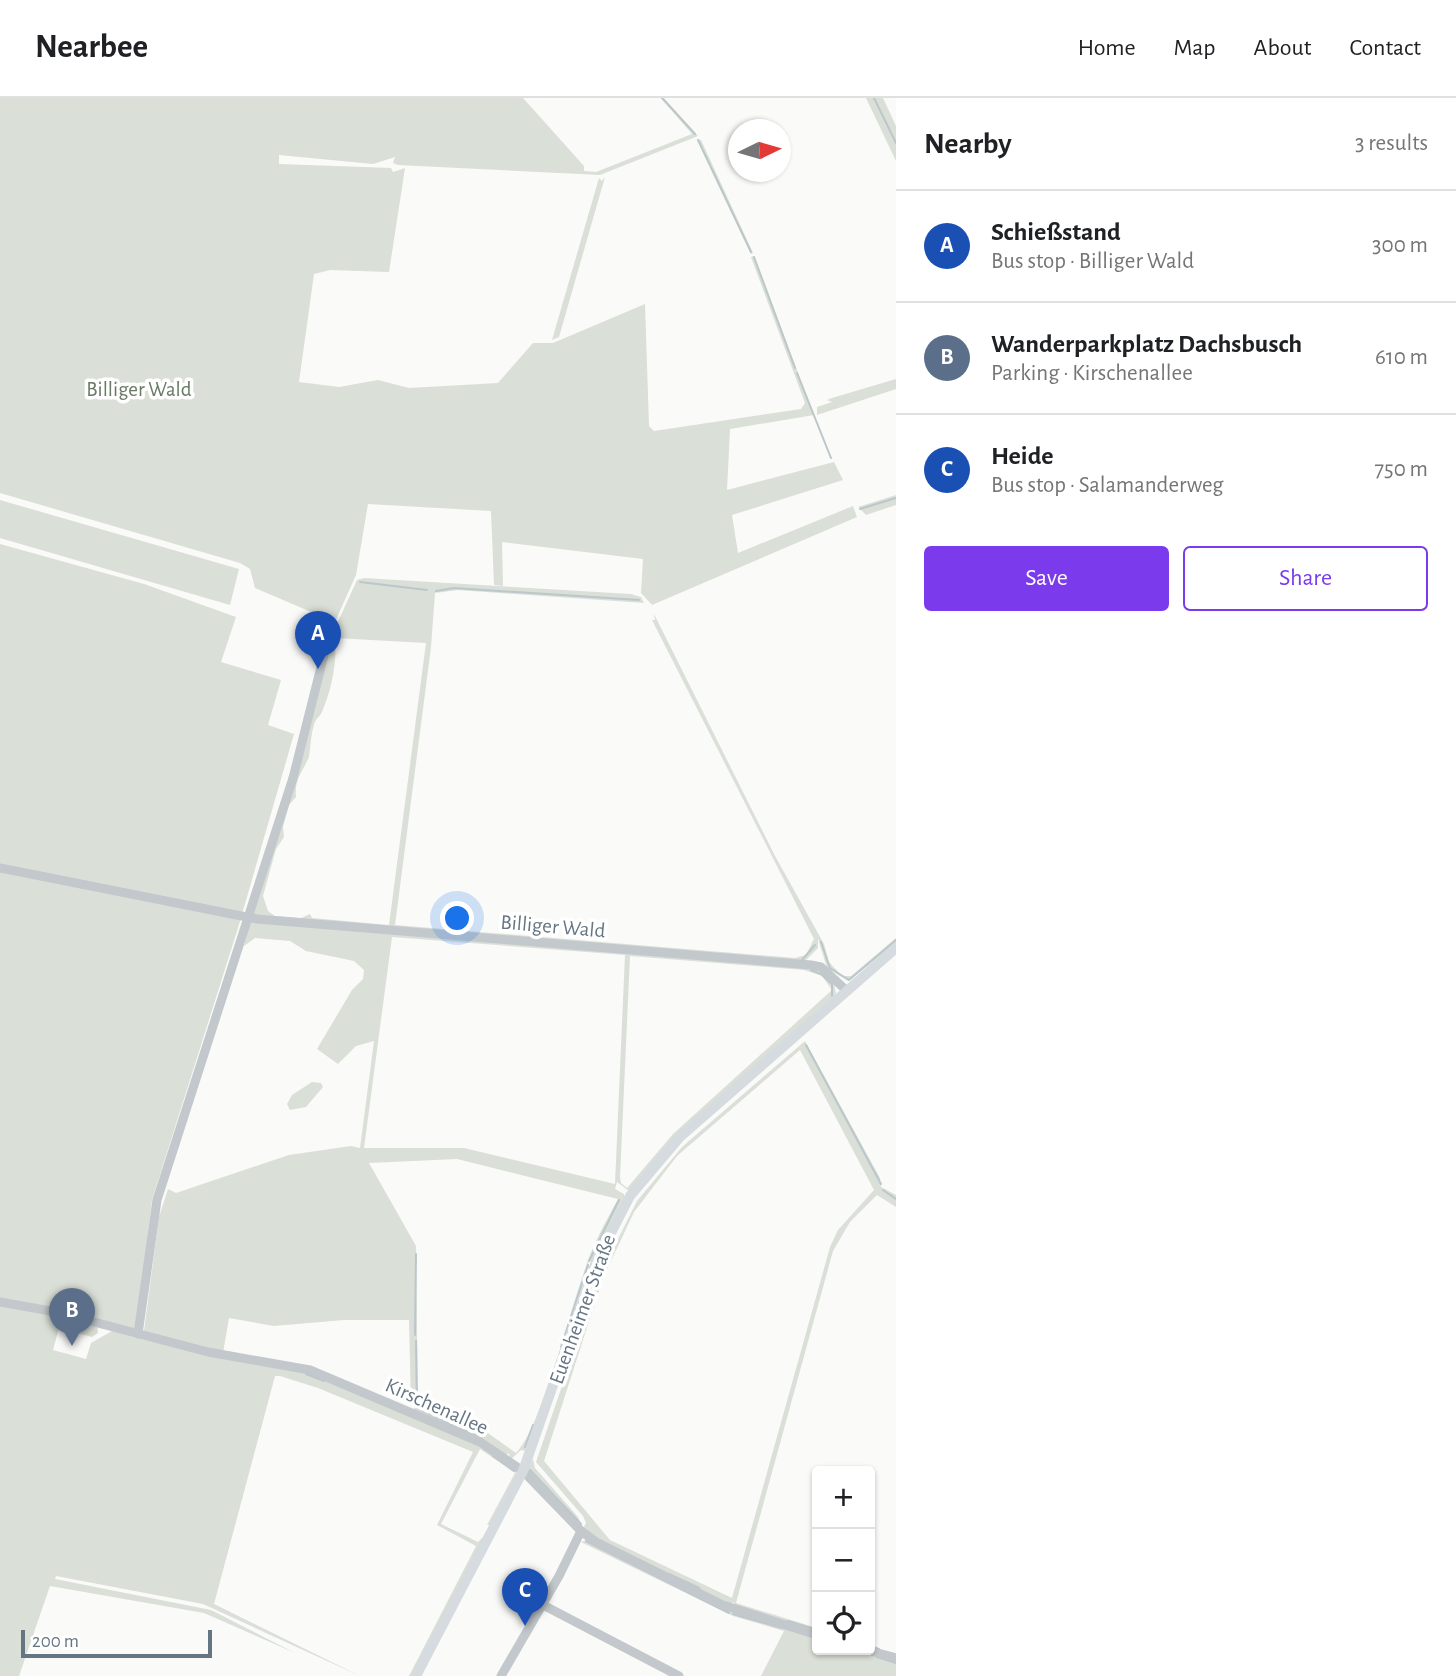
<!DOCTYPE html>
<html lang="en">
<head>
<meta charset="utf-8">
<style>
	:root { --surface:#fff; --page:#f6f6f6; --text:#202124; --muted:#757577; --line:#e0e0e0; --accent:#7c3aed }
	body { margin:0; font-family:"Alegreya Sans",sans-serif; background:var(--page); color:var(--text) }
	.controls { position:absolute; right:21px; bottom:21px; display:grid; overflow:hidden; border-radius:7px; box-shadow:0 2px 5px #0004 }
	.controls button { width:63px; height:63px; display:grid; place-items:center; padding:0; border:0; border-bottom:2px solid var(--line); background:var(--surface); color:var(--text); font:35px sans-serif }
	.compass { position:absolute; left:728px; top:21px; width:63px; height:63px; border-radius:50%; background:var(--surface); box-shadow:0 2px 5px #0004; rotate:85deg }
	.scale { position:absolute; left:21px; bottom:18px; width:191px; box-sizing:border-box; padding-left:7px; border:4px solid #657683; border-top:0; font-size:19px; line-height:24px; white-space:nowrap; color:#657683; -webkit-text-stroke:5px #fff; paint-order:stroke }
	.you { position:absolute; left:458px; top:821px; width:24px; height:24px; margin:-18px; border:5px solid #fff; border-radius:50%; background:#1a73e8; box-shadow:0 0 0 10px #1a73e833 }
	.badge { display:grid; place-items:center; width:46px; height:46px; border-radius:50%; background:var(--accent); color:#fff; font-size:23px; font-weight:700 }
	.pin { position:absolute; translate:-50% -58px; filter:drop-shadow(0 2px 4px #0008) }
	.pin::after { content:''; position:absolute; top:37px; width:24px; height:21px; background:inherit; clip-path:polygon(0 0,100% 0,50% 100%) }
	.list { margin:0; padding:0; list-style:none }
	h2 { display:flex; justify-content:space-between; align-items:center; height:91px; margin:0; padding:0 28px; font-size:30px }
	h2 small { font-size:23px; font-weight:400; color:var(--muted) }
	.list li { display:grid; grid-template-columns:46px 1fr auto; gap:21px; align-items:center; box-sizing:border-box; height:112px; padding:0 28px; border-top:2px solid var(--line) }
	.list b { display:block; font-size:26px; white-space:nowrap }
	.list p { margin:0; font-size:23px; white-space:nowrap; color:var(--muted) }
	.list em { font-size:23px; font-style:normal; color:var(--muted) }
	.actions { display:flex; gap:14px; padding:21px 28px }
	.actions a { flex:1; padding:16px 0; border:2px solid var(--accent); border-radius:7px; text-align:center; font-size:24px; color:var(--accent) }
	.actions .main { background:var(--accent); color:#fff }
	.icon { flex:none; width:38px; height:38px; fill:none; stroke:currentColor; stroke-width:2; stroke-linecap:round; stroke-linejoin:round }
	.map { position:relative; flex:none; width:896px; height:1578px; overflow:hidden }
	header { display:flex; align-items:center; gap:42px; box-sizing:border-box; height:98px; padding:0 35px; background:var(--surface); border-bottom:2px solid var(--line) }
	header strong { font-size:33px }
	nav { display:flex; gap:38px; margin-inline-start:auto; font-size:24px }
	main { display:flex }
	aside { flex:1; background:var(--surface) }
	.map>svg:first-child { display:block }
</style>
</head>
<body>
<header>
<strong>Nearbee</strong>
<nav><a>Home</a><a>Map</a><a>About</a><a>Contact</a></nav>
</header>
<main>
<div class="map">
<svg width="896" height="1578" viewBox="0 0 896 1578">
	<rect width="100%" height="100%" fill="#fafaf8"/>
	<g fill="#dadfd7" fill-rule="evenodd">
		<polygon points="0,0 523,0 584,68 584,73 596,74 692,36 661,0 664,0 698,38 600,77 398,67 393,65 395,59 373,66 279,57 279,66 391,70 393,74 405,70 389,174 330,172 314,176 299,284 339,289 378,282 409,290 498,285 533,245 553,245 645,206 649,328 654,333 801,311 805,305 751,159 754,158 814,317 730,331 727,392 834,364 843,382 732,417 738,455 853,408 857,419 652,507 641,495 643,461 502,444 503,488 494,487 491,413 368,406 356,477 326,544 322,543 330,522 255,490 250,471 240,465 0,395"/>
		<polygon points="866,0 883,0 896,28 896,63"/>
		<polygon points="697,41 701,42 753,155 751,156"/>
		<polygon points="605,79 559,239 552,242 599,80 602,83"/>
		<polygon points="896,281 896,291 817,317 817,309 832,304 827,302 832,300"/>
		<polygon points="896,397 896,407 866,417 858,409"/>
		<polygon points="0,402 239,471 230,507 0,440"/>
		<polygon points="0,446 144,486 236,519 221,564 281,582 268,627 294,636 238,830 152,1102 136,1231 0,1202"/>
		<path d="M364,480L631,496L641,499L644,505L458,492L435,495L431,549L395,827L795,860L806,857L814,841L652,522H655L654,516L775,758L824,846L829,864L842,878H851L896,840V845L848,883L827,870L818,841V850L805,863L254,817L252,811L306,643L331,539L357,482ZM335,540L426,545L389,827L312,820L310,816L301,820L275,818L268,813L263,798L276,751L284,739L283,729L289,707L296,699C294,682 303,673 309,659C310,655 311,635 314,627C315,621 319,620 322,614C332,590 337,565 335,540Z"/>
		<path d="M250,824L817,871L834,885L836,896L673,1041L629,1093L617,1084L615,1091L624,1096V1100L592,1163L588,1164L590,1169L525,1353L521,1352L510,1362L509,1355L506,1357L464,1332L414,1312V1300L411,1305L409,1222H344L274,1228L229,1220L223,1255L144,1233L159,1119L168,1091L176,1095L289,1057L351,1048L360,1050L374,943L356,948L338,966L317,951L352,892L363,881L364,872L354,863L306,853L290,843L255,840L244,848ZM392,839L625,857L615,1086L464,1050H364ZM630,858L804,872L822,878L832,892L673,1036L627,1090L621,1085L620,1079ZM457,1061L618,1101C605,1125 592,1148 584,1174C570,1213 541,1330 516,1355L464,1318L418,1304L416,1148L369,1065Z"/>
		<path d="M805,943L880,1080L881,1089L896,1097V1109L877,1097L850,1124L833,1153L736,1505L817,1530V1534L734,1508V1504L731,1506L596,1441L583,1431L586,1425L583,1418L536,1364L600,1177L637,1103L682,1049ZM800,952L874,1092L838,1132L830,1149L732,1500L610,1442L544,1363L603,1180L634,1114L677,1058Z"/>
		<polygon points="312,984 321,985 323,989 306,1009 290,1012 287,1006 292,997"/>
		<polygon points="0,1206 97,1227 98,1235 92,1239 59,1230 53,1252 86,1261 91,1245 112,1233 291,1269 460,1336 516,1373 516,1376 490,1427 487,1427 515,1375 480,1351 441,1426 478,1444 484,1438 413,1578 409,1578 476,1448 437,1427 473,1354 318,1290 280,1278 275,1278 214,1506 360,1578 203,1506 56,1478 55,1481 211,1512 295,1555 204,1515 50,1488 19,1578 0,1578"/>
		<polygon points="533,1361 535,1370 578,1419 582,1428 527,1373"/>
		<polygon points="588,1442 720,1508 817,1539 817,1552 861,1552 896,1562 896,1578 761,1578 784,1533 733,1518 581,1444"/>
	</g>
	<g fill="none" stroke-linecap="round" stroke-linejoin="round">
		<g stroke="#bbc7cb" stroke-width="2">
			<polyline points="662,0 695,36"/>
			<polyline points="874,0 896,45"/>
			<polyline points="698,42 751,154"/>
			<polyline points="754,159 795,270"/>
			<polyline points="797,275 831,360"/>
			<polyline points="860,411 896,400"/>
			<polyline points="360,484 427,492"/>
			<polyline points="436,493 454,490 639,502"/>
			<polyline points="821,844 830,870 849,882 896,842"/>
			<polyline points="802,862 815,847"/>
			<polyline points="811,872 821,876 832,886 832,898"/>
			<polyline points="806,947 881,1086"/>
			<polyline points="883,1092 896,1101"/>
			<polyline points="589,1163 619,1102"/>
			<polyline points="415,1237 416,1156"/>
			<polyline points="416,1243 417,1310 479,1339"/>
			<polyline points="561,1249 588,1167"/>
			<polyline points="306,1276 324,1283"/>
			<polyline points="525,1349 533,1327"/>
			<polyline points="493,1358 514,1373"/>
			<polyline points="530,1372 581,1426"/>
			<polyline points="586,1443 729,1515"/>
			<polyline points="669,1476 699,1490"/>
			<polyline points="733,1516 782,1530"/>
			<polyline points="788,1523 817,1532"/>
			<polyline points="870,1548 879,1551"/>
			<polyline points="852,1552 865,1556"/>
			<polyline points="877,1559 896,1565"/>
		</g>
		<g stroke="#c3c8cc" stroke-width="9">
			<polyline points="0,770 257,821 811,867 821,869 847,893"/>
			<polyline points="0,1204 56,1214 208,1254 310,1272 480,1344 523,1373 581,1433 596,1444 723,1507 817,1537"/>
			<polyline points="138,1236 157,1102 293,680 327,545"/>
			<polyline points="543,1507 679,1578"/>
			<polyline points="867,1552 896,1560"/>
			<polyline points="501,1578 559,1478 581,1433"/>
		</g>
		<polyline stroke="#d6dbdf" stroke-width="10" points="416,1578 523,1373 596,1164 630,1098 680,1039 896,850"/>
	</g>
	<g text-anchor="middle" stroke-width="7" stroke-linejoin="round" paint-order="stroke">
		<g font-size="21" fill="#687a64" stroke="#fff">
			<text x="139" y="298">Billiger Wald</text>
		</g>
		<g font-size="21" fill="#657683" stroke="#fff">
			<text transform="translate(553 828) rotate(5)" y="7">Billiger Wald</text>
			<text transform="translate(582 1211) rotate(-70)" y="7">Euenheimer Straße</text>
			<text transform="translate(437 1308) rotate(24)" y="7">Kirschenallee</text>
		</g>
	</g>
</svg>
<div class="controls">
<button>+</button>
<button>−</button>
<button><svg class="icon" aria-label="locate" viewBox="0 0 24 24"><circle cx="12" cy="12" r="6"/><path d="M12 2v4M12 18v4M2 12h4M18 12h4"/></svg></button>
</div>
<svg class="compass" viewBox="-18 -18 36 36"><path d="M0-13l5 13h-10z" fill="#e53935"/><path d="M0 13l5-13h-10z" fill="#757577"/></svg>
<div class="scale">200 m</div>
<div class="you"></div>
<div class="pin badge" style="left:318px;top:571px;background:#1a4fb4">A</div>
<div class="pin badge" style="left:72px;top:1248px;background:#5c6f8a">B</div>
<div class="pin badge" style="left:525px;top:1528px;background:#1a4fb4">C</div>
</div>
<aside>
<h2>Nearby<small>3 results</small></h2>
<ul class="list">
<li><span class="badge" style="background:#1a4fb4">A</span><div><b>Schießstand</b><p>Bus stop · Billiger Wald</p></div><em>300 m</em></li>
<li><span class="badge" style="background:#5c6f8a">B</span><div><b>Wanderparkplatz Dachsbusch</b><p>Parking · Kirschenallee</p></div><em>610 m</em></li>
<li><span class="badge" style="background:#1a4fb4">C</span><div><b>Heide</b><p>Bus stop · Salamanderweg</p></div><em>750 m</em></li>
</ul>
<div class="actions"><a class="main">Save</a><a>Share</a></div>
</aside>
</main>
</body>
</html>
